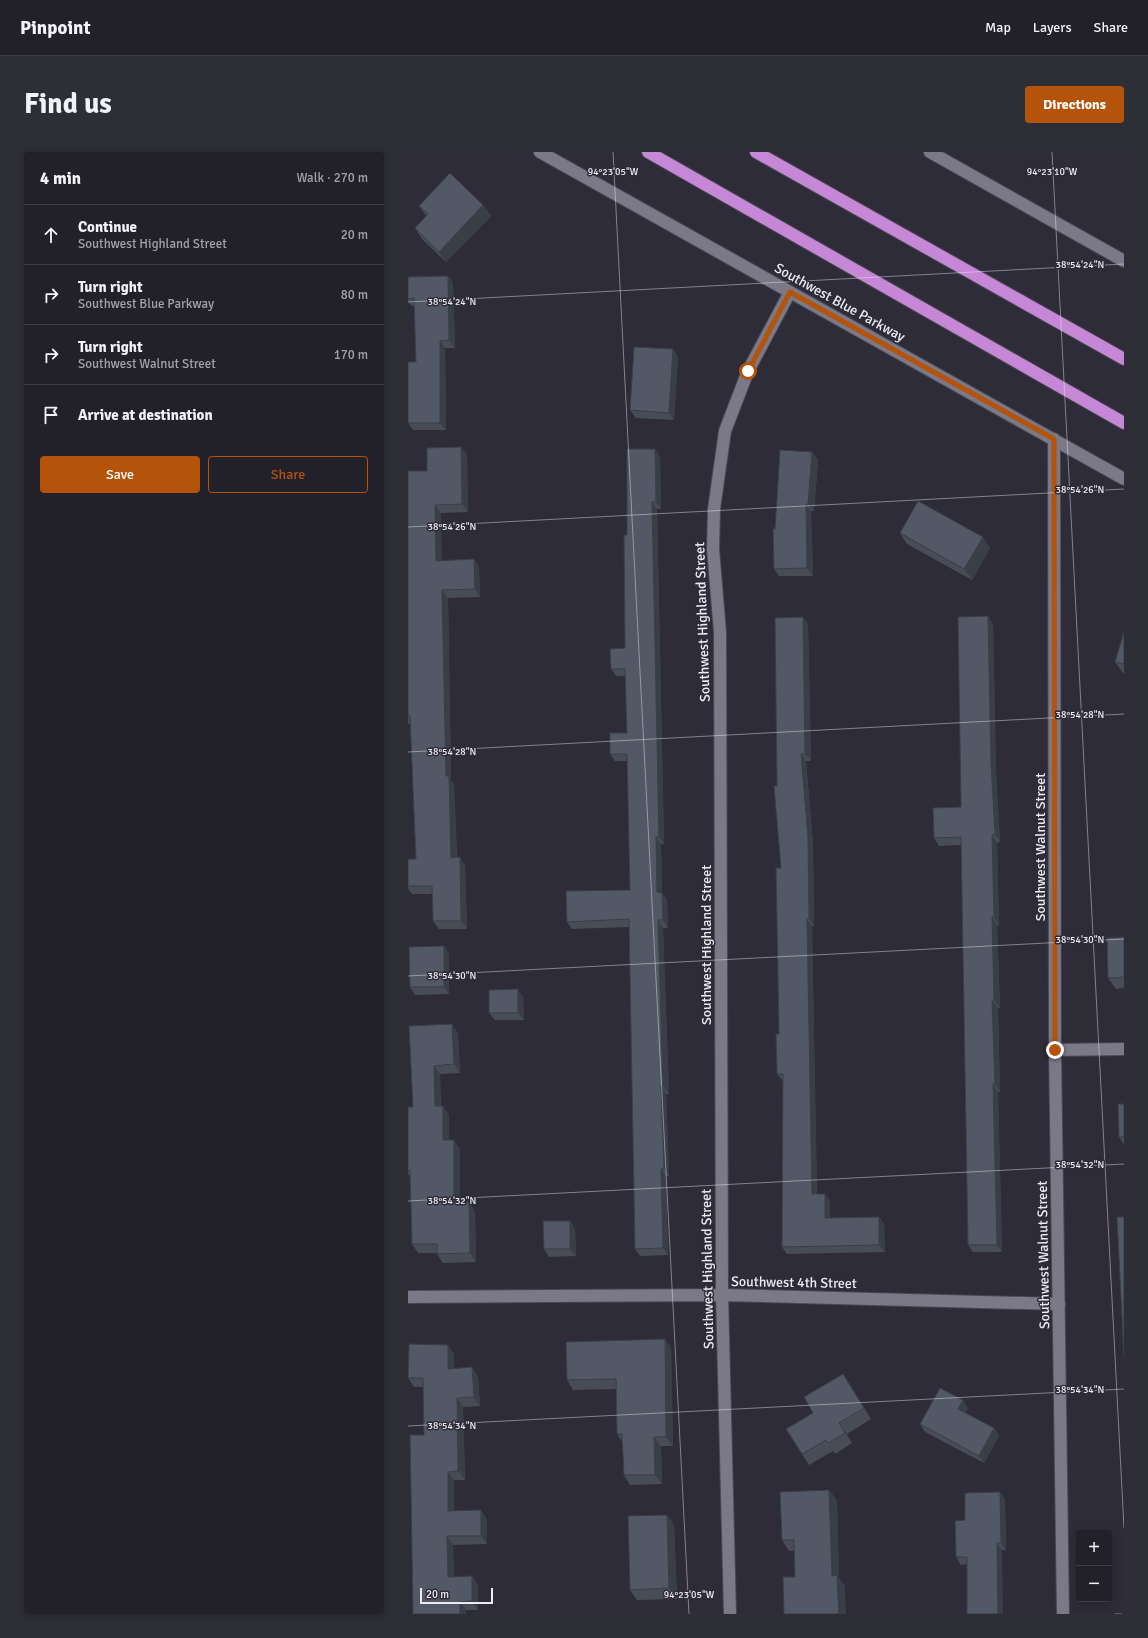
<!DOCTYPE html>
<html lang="en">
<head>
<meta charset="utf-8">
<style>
	:root { --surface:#22212a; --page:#2e2e36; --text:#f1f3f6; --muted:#a2a3a8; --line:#3f3e47; --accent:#b45309 }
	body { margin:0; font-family:Signika,sans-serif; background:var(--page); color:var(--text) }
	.controls { position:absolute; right:12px; bottom:12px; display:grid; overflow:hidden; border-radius:4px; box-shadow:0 2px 10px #0003 }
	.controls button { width:36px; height:36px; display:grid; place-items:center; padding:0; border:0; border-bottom:1px solid var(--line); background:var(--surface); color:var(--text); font:20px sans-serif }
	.scale { position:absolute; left:12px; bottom:10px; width:73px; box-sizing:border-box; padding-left:4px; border:2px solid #ecebf3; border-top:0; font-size:11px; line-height:14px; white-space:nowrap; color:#ecebf3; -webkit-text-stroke:3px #2e2c38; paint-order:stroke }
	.stop { position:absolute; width:12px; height:12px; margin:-9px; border:3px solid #b45309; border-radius:50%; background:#fff }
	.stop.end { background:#b45309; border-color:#fff; box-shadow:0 1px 4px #0008 }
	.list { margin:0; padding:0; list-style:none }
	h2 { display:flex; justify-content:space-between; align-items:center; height:52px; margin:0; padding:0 16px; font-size:17px }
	h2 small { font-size:13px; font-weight:400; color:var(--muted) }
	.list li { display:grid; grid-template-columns:26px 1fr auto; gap:12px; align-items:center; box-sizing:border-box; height:60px; padding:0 16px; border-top:1px solid var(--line) }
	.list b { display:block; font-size:15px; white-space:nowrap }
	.list p { margin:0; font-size:13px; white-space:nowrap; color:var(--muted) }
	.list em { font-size:13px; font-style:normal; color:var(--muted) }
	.actions { display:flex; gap:8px; padding:12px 16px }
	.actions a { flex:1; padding:9px 0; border:1px solid var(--accent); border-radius:4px; text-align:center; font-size:14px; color:var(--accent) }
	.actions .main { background:var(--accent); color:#fff }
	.icon { flex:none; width:22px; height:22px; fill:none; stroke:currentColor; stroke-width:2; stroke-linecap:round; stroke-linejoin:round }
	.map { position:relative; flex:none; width:716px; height:1462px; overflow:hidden; border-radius:4px }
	header { display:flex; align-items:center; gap:24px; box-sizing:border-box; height:56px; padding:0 20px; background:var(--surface); border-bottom:1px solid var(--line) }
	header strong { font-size:19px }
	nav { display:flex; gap:22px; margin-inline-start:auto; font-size:14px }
	.intro { display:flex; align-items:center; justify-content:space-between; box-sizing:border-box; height:96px; padding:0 24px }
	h1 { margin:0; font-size:28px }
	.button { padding:10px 18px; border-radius:4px; background:var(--accent); color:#fff; font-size:14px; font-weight:700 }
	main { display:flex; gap:24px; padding:0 24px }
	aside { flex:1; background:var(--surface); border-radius:4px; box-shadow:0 2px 10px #0003 }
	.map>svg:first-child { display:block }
</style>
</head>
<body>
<header>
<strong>Pinpoint</strong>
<nav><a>Map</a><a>Layers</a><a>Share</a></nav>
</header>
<div class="intro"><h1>Find us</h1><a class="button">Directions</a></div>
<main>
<aside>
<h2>4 min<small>Walk · 270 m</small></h2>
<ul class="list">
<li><svg class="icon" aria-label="ahead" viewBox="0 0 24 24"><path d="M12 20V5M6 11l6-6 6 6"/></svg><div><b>Continue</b><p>Southwest Highland Street</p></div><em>20 m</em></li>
<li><svg class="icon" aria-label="right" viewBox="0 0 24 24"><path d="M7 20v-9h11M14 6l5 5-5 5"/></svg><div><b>Turn right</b><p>Southwest Blue Parkway</p></div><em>80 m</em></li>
<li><svg class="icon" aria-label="right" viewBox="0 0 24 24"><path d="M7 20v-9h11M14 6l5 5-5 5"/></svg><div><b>Turn right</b><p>Southwest Walnut Street</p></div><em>170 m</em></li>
<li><svg class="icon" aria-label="arrive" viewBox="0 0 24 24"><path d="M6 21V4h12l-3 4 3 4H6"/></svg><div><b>Arrive at destination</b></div></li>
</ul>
<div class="actions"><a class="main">Save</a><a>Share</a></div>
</aside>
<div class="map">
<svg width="716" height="1462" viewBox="0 0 716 1462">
	<rect width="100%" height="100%" fill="#2e2c38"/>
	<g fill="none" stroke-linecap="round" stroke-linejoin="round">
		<defs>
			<g id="street">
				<polyline points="646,287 647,898 655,1462"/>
				<polyline points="647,898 716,897"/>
				<polyline points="0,1145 314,1143 651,1152"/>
				<polyline points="322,1462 314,1143 312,480 305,397 306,357 317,279 340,219 382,140"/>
			</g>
			<g id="secondary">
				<polyline points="132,0 716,327"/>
				<polyline points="522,0 716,109"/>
			</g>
			<g id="highway">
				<polyline points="240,0 716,271"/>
				<polyline points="348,0 716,207"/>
			</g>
		</defs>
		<use href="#street" stroke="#494852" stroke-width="14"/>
		<use href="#secondary" stroke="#494852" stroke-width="14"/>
		<use href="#highway" stroke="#494852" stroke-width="14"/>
		<use href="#street" stroke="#7b7987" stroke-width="12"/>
		<use href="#secondary" stroke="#7b7987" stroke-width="12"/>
		<use href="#highway" stroke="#c787d7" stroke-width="12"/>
	</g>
	<g fill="#474c57">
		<polygon points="75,53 83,64 38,110 14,87 7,76 18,64 11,54"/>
		<polygon points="40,124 45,131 47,196 37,196 38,278 5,278 0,271 8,210 7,154 4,154 0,149 0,125"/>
		<polygon points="265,197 270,205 266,268 228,266 222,258"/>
		<polygon points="53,295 59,303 60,360 33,361 33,409 66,407 71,415 72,445 40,446 43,628 46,632 49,705 57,713 59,777 31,777 25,769 25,742 4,742 0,737 0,707 8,707 2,572 0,572 0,319 19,319"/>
		<polygon points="404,300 410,308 406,359 403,359 405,424 371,424 366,417 367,377"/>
		<polygon points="252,304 253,357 249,357 256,692 253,692 254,741 259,748 260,776 255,776 261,942 258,942 261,1024 258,1024 260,1103 232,1104 227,1097 221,775 164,777 159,770 222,738 219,609 207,609 202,602 219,581 218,524 208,524 203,517 217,496 219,383"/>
		<polygon points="492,381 582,396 564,428 499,392"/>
		<polygon points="400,472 403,609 398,609 405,692 406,774 404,774 409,1042 417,1042 422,1049 422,1066 471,1065 476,1072 477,1100 379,1102 374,1095 375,929 369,922 371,882 373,716 369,634"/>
		<polygon points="585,472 588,619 592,690 589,691 591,773 589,773 592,856 590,856 592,940 590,940 594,1100 565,1100 560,1093 553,693 531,694 526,686 553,655"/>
		<polygon points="716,480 716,521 715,521 707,510"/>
		<polygon points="716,785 716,836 708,837 700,826"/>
		<polygon points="36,794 41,802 41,842 7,843 2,835"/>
		<polygon points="115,845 116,868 87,868 81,861"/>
		<polygon points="1,874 50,881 52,921 32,922 33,954 35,954 41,963 41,988 52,997 52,1050 67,1059 68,1110 35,1111 29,1102 29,1101 10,1101 4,1092 2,1025 0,1022 0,955 5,955"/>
		<polygon points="716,952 716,993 711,985"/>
		<polygon points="162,1069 167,1077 168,1104 141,1105 136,1097"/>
		<polygon points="257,1187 263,1196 265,1294 253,1294 254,1332 222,1333 216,1323 215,1291 209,1282 208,1237 165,1238 159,1228"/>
		<polygon points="46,1202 46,1217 70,1224 72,1254 55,1255 57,1328 46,1328 46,1359 79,1367 79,1392 45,1393 46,1425 64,1424 70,1433 70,1458 58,1458 58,1462 5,1462 16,1283 15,1235 6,1235 0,1226"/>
		<polygon points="435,1222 442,1233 463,1267 439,1282 444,1291 427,1302 425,1299 401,1313 394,1302"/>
		<polygon points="555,1248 560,1256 557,1261 586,1276 591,1284 576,1311 517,1280 512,1272"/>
		<polygon points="421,1338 429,1349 431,1426 437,1434 387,1425 386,1399 381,1399 374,1388"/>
		<polygon points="597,1347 598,1398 594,1398 559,1412 553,1413 548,1405 557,1368"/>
		<polygon points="259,1363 266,1373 269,1447 229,1448 222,1438"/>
	</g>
	<g fill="#393e47">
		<polygon points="75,53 83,64 38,110 31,100"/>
		<polygon points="40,124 45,131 47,196 41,188"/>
		<polygon points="32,189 37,196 38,278 32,271"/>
		<polygon points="265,197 270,205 266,268 261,261"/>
		<polygon points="53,295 59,303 60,360 54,352"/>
		<polygon points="247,297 252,304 253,357 248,350"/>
		<polygon points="404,300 410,308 406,359 400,352"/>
		<polygon points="244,350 249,357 256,692 251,685"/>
		<polygon points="398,352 403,359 405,424 399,416"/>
		<polygon points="27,353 33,361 34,417 28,409"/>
		<polygon points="575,385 582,396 564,428 556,417"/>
		<polygon points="66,407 71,415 72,445 67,437"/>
		<polygon points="34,438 40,446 43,628 46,632 49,714 43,706 38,624"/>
		<polygon points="580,464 585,472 588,619 592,690 587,683 583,611"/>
		<polygon points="395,465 400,472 403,609 397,602"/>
		<polygon points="393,602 398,609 405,692 406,774 401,766"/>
		<polygon points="584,683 589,691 591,773 586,765"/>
		<polygon points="248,685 253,692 254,748 249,740"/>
		<polygon points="52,705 57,713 59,777 53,769"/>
		<polygon points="254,741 259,748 260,776 255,768"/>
		<polygon points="584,765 589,773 592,856 586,849"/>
		<polygon points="399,767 404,774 409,1049 404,1042"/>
		<polygon points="250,768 255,776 261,942 255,934"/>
		<polygon points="36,794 41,802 41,842 36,835"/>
		<polygon points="110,837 115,845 116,868 110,861"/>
		<polygon points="584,849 590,856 592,940 587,932"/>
		<polygon points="44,872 50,881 52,921 46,912"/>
		<polygon points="26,914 32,922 33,963 27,954"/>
		<polygon points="585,932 590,940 594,1100 589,1093"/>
		<polygon points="253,934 258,942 261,1024 256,1017"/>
		<polygon points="35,954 41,963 41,997 35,988"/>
		<polygon points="46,988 52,997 52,1059 46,1050"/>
		<polygon points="253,1017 258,1024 260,1103 255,1096"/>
		<polygon points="417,1042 422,1049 422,1074 417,1066"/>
		<polygon points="61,1050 67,1059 68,1110 62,1101"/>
		<polygon points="471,1065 476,1072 477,1100 471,1093"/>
		<polygon points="162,1069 167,1077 168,1104 162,1097"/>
		<polygon points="257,1187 263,1196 265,1294 258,1285"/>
		<polygon points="40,1193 46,1202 46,1226 40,1217"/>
		<polygon points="64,1215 70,1224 72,1254 66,1245"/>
		<polygon points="49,1246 55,1255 57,1328 50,1319"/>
		<polygon points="555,1248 560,1256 555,1264 550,1257"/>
		<polygon points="431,1271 439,1282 444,1291 437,1281"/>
		<polygon points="586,1276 591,1284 576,1311 571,1304"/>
		<polygon points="246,1285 253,1294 254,1332 247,1323"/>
		<polygon points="40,1320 46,1328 46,1368 40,1359"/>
		<polygon points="421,1338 429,1349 431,1426 437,1434 438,1462 431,1462 424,1424"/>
		<polygon points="592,1340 597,1347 598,1398 593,1391"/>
		<polygon points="73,1358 79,1367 79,1392 73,1384"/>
		<polygon points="259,1363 266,1373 269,1447 261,1436"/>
		<polygon points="39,1384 45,1393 46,1434 40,1425"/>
		<polygon points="589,1391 594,1398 595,1462 590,1462"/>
		<polygon points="64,1424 70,1433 70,1458 64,1449"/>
		<polygon points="52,1450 58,1458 58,1462 52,1462"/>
	</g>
	<g fill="#525865" stroke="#393e47">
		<polygon points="42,21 75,53 31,100 7,76 20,62 11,54"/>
		<polygon points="40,124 41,188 32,189 32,271 0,271 0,210 8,210 6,146 0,147 0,125"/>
		<polygon points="226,195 265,197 261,261 222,258"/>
		<polygon points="53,295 54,352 27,353 28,409 66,407 67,437 34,438 38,624 41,624 43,706 52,705 53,769 25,769 24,734 0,734 0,707 8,707 2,564 0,564 0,319 19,319 19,296"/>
		<polygon points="219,297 247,297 248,350 244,350 251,685 248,685 249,740 254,741 255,768 250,768 255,934 253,934 256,1017 253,1017 255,1096 227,1097 221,767 159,770 158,739 222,738 219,602 202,602 202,581 219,581 217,517 203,517 202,497 217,496 216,383 219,383"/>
		<polygon points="372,298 404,300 400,352 398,352 399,416 366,417 365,377 367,377"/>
		<polygon points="510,349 575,385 556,417 492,381"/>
		<polygon points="580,464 583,611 587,683 584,683 586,765 584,765 586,849 584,849 587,932 585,932 589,1093 560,1093 553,685 526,686 525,656 553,655 550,465"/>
		<polygon points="395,465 397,602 393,602 400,684 401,766 399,767 404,1042 417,1042 417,1066 471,1065 471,1093 374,1095 375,922 369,922 368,882 371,882 368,716 373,716 366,634 369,634 367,466"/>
		<polygon points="716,480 716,512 707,510"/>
		<polygon points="716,785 716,825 700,826 699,786"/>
		<polygon points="36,794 36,835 2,835 1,795"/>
		<polygon points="110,837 110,861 81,861 81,838"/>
		<polygon points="44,872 46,912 26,914 27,954 35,954 35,988 46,988 46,1050 61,1050 62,1101 29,1102 29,1092 4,1092 2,1019 0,1019 0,955 5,955 1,874"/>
		<polygon points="710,952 716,952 716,985 711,985"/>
		<polygon points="709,1065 716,1065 716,1206"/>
		<polygon points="135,1069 162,1069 162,1097 136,1097"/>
		<polygon points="257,1187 258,1285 246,1285 247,1323 216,1323 214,1282 209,1282 208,1227 159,1228 158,1190"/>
		<polygon points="1,1192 40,1193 40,1217 64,1215 66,1245 49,1246 50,1319 40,1320 40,1359 73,1358 73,1384 39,1384 40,1425 64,1424 64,1449 52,1450 52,1462 5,1462 2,1283 16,1283 15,1226 0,1226"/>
		<polygon points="435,1222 456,1256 431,1271 437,1281 420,1291 418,1288 394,1302 378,1277 405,1261 396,1245"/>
		<polygon points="532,1236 555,1248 550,1257 586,1276 571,1304 512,1272"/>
		<polygon points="421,1338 424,1424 429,1423 431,1462 376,1462 375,1425 387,1425 386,1388 374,1388 372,1340"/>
		<polygon points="592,1340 593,1391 589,1391 590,1462 559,1462 559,1405 548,1405 547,1369 557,1368 557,1341"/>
		<polygon points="259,1363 261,1436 222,1438 220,1364"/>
	</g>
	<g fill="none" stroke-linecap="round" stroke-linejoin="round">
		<polyline stroke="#b45309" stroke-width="5" points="340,219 382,140 646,287 647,898"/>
	</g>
	<path fill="none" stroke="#ecebf3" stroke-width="1" stroke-opacity="0.45" d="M205,0L281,1462M644,0L716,1376M0,150L716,112M0,375L716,337M0,600L716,562M0,824L716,787M0,1049L716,1012M0,1274L716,1237M707,1462H716"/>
	<g text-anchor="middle" stroke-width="3" stroke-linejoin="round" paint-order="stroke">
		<g font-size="14" fill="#ecebf3" stroke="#2e2c38">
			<text transform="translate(432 150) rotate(29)" y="5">Southwest Blue Parkway</text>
			<text transform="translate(294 470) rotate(-92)" y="5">Southwest Highland Street</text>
			<text transform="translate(632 695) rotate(-90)" y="5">Southwest Walnut Street</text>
			<text transform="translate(298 793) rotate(-90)" y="5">Southwest Highland Street</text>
			<text transform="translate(635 1103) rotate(-91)" y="5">Southwest Walnut Street</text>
			<text transform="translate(299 1117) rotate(-91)" y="5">Southwest Highland Street</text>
			<text transform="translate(386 1130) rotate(1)" y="5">Southwest 4th Street</text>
		</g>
	</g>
	<g font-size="10" text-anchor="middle" fill="#ecebf3" stroke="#2e2c38" stroke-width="3" stroke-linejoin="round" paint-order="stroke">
		<text x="205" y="23">94°23'05"W</text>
		<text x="644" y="23">94°23'10"W</text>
		<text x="672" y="116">38°54'24"N</text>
		<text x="44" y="153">38°54'24"N</text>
		<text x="672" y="341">38°54'26"N</text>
		<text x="44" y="378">38°54'26"N</text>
		<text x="672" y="566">38°54'28"N</text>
		<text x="44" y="603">38°54'28"N</text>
		<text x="672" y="791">38°54'30"N</text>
		<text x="44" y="827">38°54'30"N</text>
		<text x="672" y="1016">38°54'32"N</text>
		<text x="44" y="1052">38°54'32"N</text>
		<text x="672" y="1241">38°54'34"N</text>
		<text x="44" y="1277">38°54'34"N</text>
		<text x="281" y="1446">94°23'05"W</text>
	</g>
</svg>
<div class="controls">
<button>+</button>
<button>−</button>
</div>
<div class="scale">20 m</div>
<div class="stop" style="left:340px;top:219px"></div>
<div class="stop end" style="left:647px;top:898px"></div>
</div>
</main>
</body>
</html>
